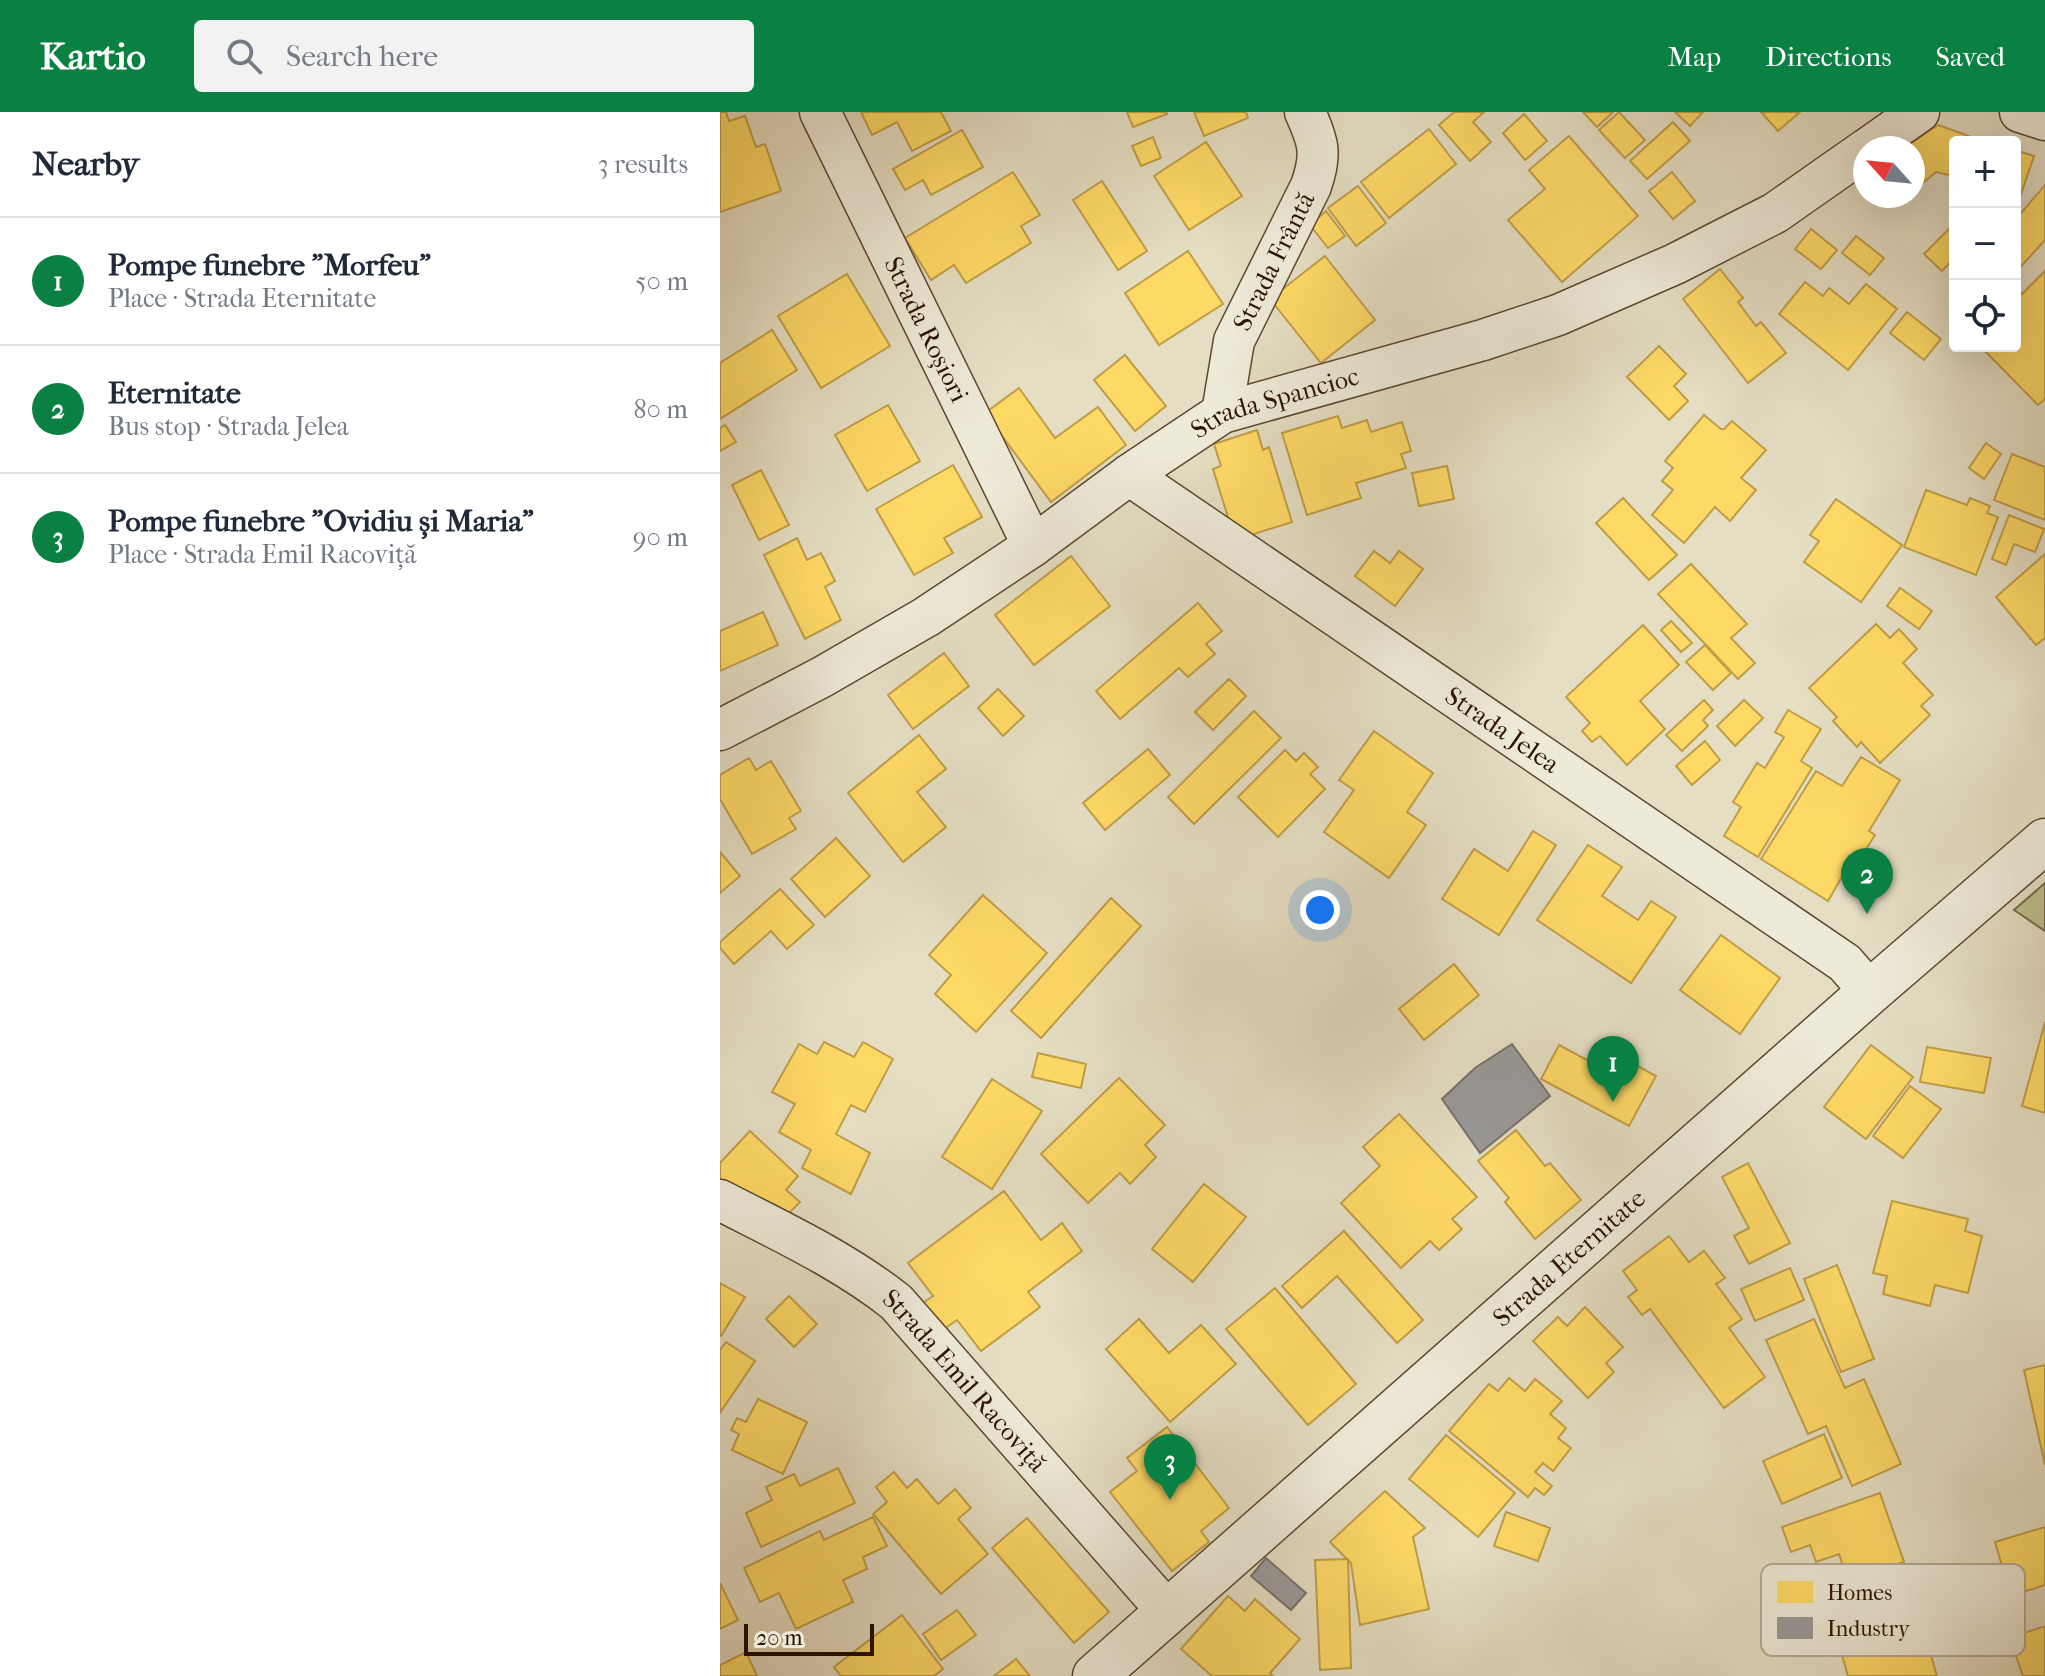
<!DOCTYPE html>
<html lang="en">
<head>
<meta charset="utf-8">
<style>
	:root { --surface:#fff; --page:#f2f2f3; --text:#1f2937; --muted:#747a83; --line:#e0e1e3; --accent:#0b8043 }
	body { margin:0; font-family:"IM FELL French Canon",serif; background:var(--page); color:var(--text) }
	.controls { position:absolute; right:24px; top:24px; display:grid; overflow:hidden; border-radius:8px; box-shadow:0 8px 32px #0002 }
	.controls button { width:72px; height:72px; display:grid; place-items:center; padding:0; border:0; border-bottom:2px solid var(--line); background:var(--surface); color:var(--text); font:40px sans-serif }
	.compass { position:absolute; left:1133px; top:24px; width:72px; height:72px; border-radius:50%; background:var(--surface); box-shadow:0 8px 32px #0002; rotate:297deg }
	.scale { position:absolute; left:24px; bottom:20px; width:130px; box-sizing:border-box; padding-left:8px; border:4px solid #2c1500; border-top:0; font-size:22px; line-height:28px; white-space:nowrap; color:#2c1500; -webkit-text-stroke:6px #eeead8; paint-order:stroke }
	.you { position:absolute; left:600px; top:798px; width:28px; height:28px; margin:-20px; border:6px solid #fff; border-radius:50%; background:#1a73e8; box-shadow:0 0 0 12px #1a73e833 }
	.badge { display:grid; place-items:center; width:52px; height:52px; border-radius:50%; background:var(--accent); color:#fff; font-size:26px; font-weight:700 }
	.pin { position:absolute; translate:-50% -66px; filter:drop-shadow(0 2px 4px #0008) }
	.pin::after { content:''; position:absolute; top:42px; width:28px; height:24px; background:inherit; clip-path:polygon(0 0,100% 0,50% 100%) }
	.list { margin:0; padding:0; list-style:none }
	h2 { display:flex; justify-content:space-between; align-items:center; height:104px; margin:0; padding:0 32px; font-size:34px }
	h2 small { font-size:26px; font-weight:400; color:var(--muted) }
	.list li { display:grid; grid-template-columns:52px 1fr auto; gap:24px; align-items:center; box-sizing:border-box; height:128px; padding:0 32px; border-top:2px solid var(--line) }
	.list b { display:block; font-size:30px; white-space:nowrap }
	.list p { margin:0; font-size:26px; white-space:nowrap; color:var(--muted) }
	.list em { font-size:26px; font-style:normal; color:var(--muted) }
	.icon { flex:none; width:44px; height:44px; fill:none; stroke:currentColor; stroke-width:2; stroke-linecap:round; stroke-linejoin:round }
	.map { position:relative; flex:none; width:1325px; height:1564px; overflow:hidden }
	header { display:flex; align-items:center; gap:48px; box-sizing:border-box; height:112px; padding:0 40px; background:var(--accent); color:#fff }
	header strong { font-size:38px }
	nav { display:flex; gap:44px; margin-inline-start:auto; font-size:28px }
	.search { width:560px; height:72px; background:var(--page); display:flex; align-items:center; gap:20px; box-sizing:border-box; padding:0 28px; border-radius:8px; color:var(--muted); font-size:30px }
	main { display:flex }
	aside { flex:1; background:var(--surface) }
	.map>svg:first-child { display:block }
</style>
</head>
<body>
<header>
<strong>Kartio</strong>
<div class="search"><svg class="icon" aria-label="search" viewBox="0 0 24 24"><circle cx="10" cy="10" r="6"/><path d="M15 15l6 6"/></svg>Search here</div>
<nav><a>Map</a><a>Directions</a><a>Saved</a></nav>
</header>
<main>
<aside>
<h2>Nearby<small>3 results</small></h2>
<ul class="list">
<li><span class="badge">1</span><div><b>Pompe funebre &quot;Morfeu&quot;</b><p>Place · Strada Eternitate</p></div><em>50 m</em></li>
<li><span class="badge">2</span><div><b>Eternitate</b><p>Bus stop · Strada Jelea</p></div><em>80 m</em></li>
<li><span class="badge">3</span><div><b>Pompe funebre &quot;Ovidiu și Maria&quot;</b><p>Place · Strada Emil Racoviță</p></div><em>90 m</em></li>
</ul>
</aside>
<div class="map">
<svg width="1325" height="1564" viewBox="0 0 1325 1564">
	<rect width="100%" height="100%" fill="#e5dec3"/>
	<filter id="stains"><feTurbulence type="fractalNoise" baseFrequency=".0025" numOctaves="4"/><feColorMatrix values="0 0 0 0 .2 0 0 0 0 .09 0 0 0 0 .02 0 0 0 .5 -.17"/></filter>
	<radialGradient id="worn" r=".72"><stop offset=".6" stop-color="#630" stop-opacity="0"/><stop offset="1" stop-color="#630" stop-opacity=".3"/></radialGradient>
	<polygon fill="#bcbf8f" stroke="#746a48" stroke-width="2" points="1325,771 1325,819 1294,798"/>
	<g fill="#ffd966" stroke="#c09e47" stroke-width="2">
		<polygon points="0,0 6,0 9,9 25,4 36,35 45,32 61,79 0,100"/>
		<polygon points="141,0 221,0 231,19 192,39 177,10 152,23"/>
		<polygon points="407,0 446,0 447,2 413,15"/>
		<polygon points="474,0 526,0 528,6 484,24"/>
		<polygon points="734,0 764,0 753,10 771,30 750,49 719,13"/>
		<polygon points="863,0 893,0 877,15"/>
		<polygon points="899,0 925,28 905,46 879,18"/>
		<polygon points="955,0 983,0 970,14"/>
		<polygon points="1041,0 1080,0 1058,19"/>
		<polygon points="804,2 827,29 805,48 783,21"/>
		<polygon points="953,10 970,29 927,67 910,49"/>
		<polygon points="1218,13 1249,24 1246,30 1235,30 1234,64 1216,60 1193,79 1193,36 1184,36"/>
		<polygon points="709,17 736,52 669,106 641,70"/>
		<polygon points="242,18 263,55 211,83 203,68 185,78 173,57"/>
		<polygon points="849,24 918,104 842,170 788,108 825,77 809,58"/>
		<polygon points="433,25 441,46 421,54 412,34"/>
		<polygon points="486,30 522,84 469,118 434,64"/>
		<polygon points="1295,38 1314,44 1300,85 1295,84"/>
		<polygon points="293,60 320,103 301,114 311,131 246,171 234,153 211,168 185,126"/>
		<polygon points="952,60 975,89 953,107 929,79"/>
		<polygon points="382,69 427,139 398,158 353,88"/>
		<polygon points="1325,73 1325,128 1295,161 1295,108"/>
		<polygon points="638,74 666,111 636,134 608,96"/>
		<polygon points="606,99 625,124 608,136 590,113"/>
		<polygon points="1235,111 1235,145 1222,159 1204,142"/>
		<polygon points="1091,117 1117,138 1101,157 1075,137"/>
		<polygon points="1136,124 1164,146 1150,163 1122,141"/>
		<polygon points="468,139 503,192 439,233 405,181"/>
		<polygon points="605,144 655,208 601,251 550,187"/>
		<polygon points="1000,157 1023,186 1018,190 1036,214 1041,210 1066,241 1028,271 963,187"/>
		<polygon points="1325,159 1325,287 1318,293 1260,234 1295,234 1295,175 1302,182"/>
		<polygon points="127,162 170,234 101,276 58,204"/>
		<polygon points="1085,170 1103,184 1109,176 1129,192 1146,172 1177,197 1128,258 1059,202"/>
		<polygon points="1187,200 1221,227 1204,248 1170,221"/>
		<polygon points="52,218 77,258 0,307 0,251"/>
		<polygon points="939,234 966,262 954,274 968,289 949,308 907,265"/>
		<polygon points="405,243 446,294 415,319 374,268"/>
		<polygon points="299,276 335,326 378,295 406,333 331,390 265,301"/>
		<polygon points="168,293 200,349 147,379 115,323"/>
		<polygon points="984,303 1001,317 1004,317 1012,309 1046,338 1021,366 1036,378 1010,409 995,395 964,431 932,403 953,378 942,369 953,356 945,349"/>
		<polygon points="618,304 622,316 647,308 651,320 682,310 691,339 681,342 686,356 636,371 641,386 587,403 562,321"/>
		<polygon points="5,313 16,330 0,339 0,316"/>
		<polygon points="537,318 543,338 549,335 572,410 515,428 493,357 501,354 494,332"/>
		<polygon points="1266,331 1281,342 1264,367 1249,356"/>
		<polygon points="1292,342 1325,355 1325,408 1274,388"/>
		<polygon points="233,353 262,405 224,426 233,441 194,463 156,397"/>
		<polygon points="727,354 734,387 699,394 692,361"/>
		<polygon points="41,358 69,413 39,428 12,373"/>
		<polygon points="1206,378 1247,393 1250,386 1270,394 1267,401 1278,405 1256,463 1184,435"/>
		<polygon points="903,386 957,443 929,468 876,411"/>
		<polygon points="1116,387 1182,433 1141,490 1084,450 1099,429 1090,423"/>
		<polygon points="1289,403 1324,417 1315,440 1294,432 1286,453 1272,447"/>
		<polygon points="77,426 87,448 101,441 115,469 105,475 121,508 85,527 44,443"/>
		<polygon points="654,439 670,451 679,439 703,457 675,494 635,464"/>
		<polygon points="1325,442 1325,526 1316,533 1276,485"/>
		<polygon points="351,444 390,494 314,553 275,503"/>
		<polygon points="971,452 1027,512 1011,526 1035,551 1018,567 938,482"/>
		<polygon points="1180,476 1212,499 1199,517 1167,494"/>
		<polygon points="478,491 502,519 486,532 495,542 468,565 459,556 400,607 376,579"/>
		<polygon points="43,500 58,533 0,559 0,519"/>
		<polygon points="951,509 972,531 961,540 941,518"/>
		<polygon points="1156,512 1170,526 1179,517 1197,537 1183,551 1213,583 1201,594 1210,603 1160,651 1141,630 1137,635 1113,609 1117,605 1089,576"/>
		<polygon points="923,513 959,553 920,589 945,617 907,653 880,624 872,630 862,619 870,611 846,585"/>
		<polygon points="985,533 1011,561 993,578 966,550"/>
		<polygon points="224,541 249,574 193,617 168,583"/>
		<polygon points="509,567 526,584 493,618 475,600"/>
		<polygon points="278,577 304,604 283,624 258,596"/>
		<polygon points="984,588 993,598 983,608 988,614 962,639 946,623"/>
		<polygon points="1024,588 1043,606 1015,634 997,614"/>
		<polygon points="1068,598 1101,617 1081,649 1092,656 1038,745 1004,724 1021,695 1013,690 1037,651 1045,656 1064,625 1055,620"/>
		<polygon points="534,599 561,626 474,712 448,685"/>
		<polygon points="654,619 713,661 687,700 706,713 669,766 604,720 634,678 619,668"/>
		<polygon points="199,623 226,657 197,680 226,715 183,750 128,681"/>
		<polygon points="985,629 1000,648 972,673 956,654"/>
		<polygon points="428,637 450,663 385,718 363,691"/>
		<polygon points="565,638 576,649 584,641 598,655 590,662 605,677 558,725 518,685"/>
		<polygon points="1141,645 1180,668 1149,719 1155,723 1128,766 1123,763 1108,789 1041,747 1096,659 1122,674"/>
		<polygon points="29,646 36,658 51,649 81,699 69,706 76,717 32,742 0,687 0,663"/>
		<polygon points="813,719 836,733 779,823 722,787 754,737 788,759"/>
		<polygon points="116,726 150,764 105,805 71,767"/>
		<polygon points="868,733 902,755 882,784 918,808 931,789 956,805 911,871 817,808"/>
		<polygon points="0,740 20,764 0,781"/>
		<polygon points="60,777 94,813 67,837 51,819 14,852 0,836 0,830"/>
		<polygon points="263,783 327,841 256,920 215,882 231,863 209,843"/>
		<polygon points="391,786 421,814 321,926 291,899"/>
		<polygon points="1001,823 1060,866 1020,922 960,878"/>
		<polygon points="734,852 759,883 704,928 679,897"/>
		<polygon points="1325,910 1325,1001 1302,994"/>
		<polygon points="104,930 134,945 143,930 173,947 145,1000 131,993 116,1022 150,1041 131,1082 82,1056 91,1038 59,1020 75,992 52,980 79,932 97,942"/>
		<polygon points="839,933 887,959 896,942 936,964 909,1014 821,967"/>
		<polygon points="1151,933 1193,965 1146,1027 1104,995"/>
		<polygon points="1207,935 1271,946 1264,981 1200,970"/>
		<polygon points="318,941 366,952 361,976 312,965"/>
		<polygon points="399,966 445,1013 425,1033 436,1045 410,1072 400,1061 368,1091 321,1042"/>
		<polygon points="272,967 322,999 272,1077 222,1045"/>
		<polygon points="1190,974 1221,997 1183,1046 1153,1024"/>
		<polygon points="679,1002 757,1085 732,1107 742,1117 719,1138 710,1129 681,1156 621,1091 660,1054 643,1035"/>
		<polygon points="796,1018 825,1054 830,1051 861,1088 815,1127 785,1090 789,1086 758,1049"/>
		<polygon points="30,1019 78,1064 66,1078 80,1090 65,1105 0,1070 0,1051"/>
		<polygon points="1028,1051 1070,1131 1029,1152 1014,1124 1029,1116 1002,1065"/>
		<polygon points="484,1072 526,1105 473,1170 432,1137"/>
		<polygon points="284,1079 321,1128 342,1111 362,1139 308,1180 320,1195 261,1239 237,1208 217,1222 197,1195 213,1184 188,1151"/>
		<polygon points="1172,1089 1248,1107 1245,1119 1262,1124 1248,1181 1215,1173 1210,1194 1163,1182 1167,1164 1153,1161"/>
		<polygon points="624,1119 703,1208 677,1231 617,1164 582,1196 562,1174"/>
		<polygon points="949,1124 969,1150 984,1139 1005,1166 996,1172 1022,1207 1009,1216 1045,1265 1004,1296 930,1197 922,1203 908,1185 917,1178 903,1159"/>
		<polygon points="1117,1153 1154,1247 1121,1260 1084,1167"/>
		<polygon points="1070,1156 1084,1188 1035,1209 1021,1177"/>
		<polygon points="0,1171 25,1185 1,1224 0,1224"/>
		<polygon points="555,1176 636,1272 588,1313 506,1217"/>
		<polygon points="69,1184 97,1212 74,1235 46,1207"/>
		<polygon points="865,1195 903,1235 886,1251 894,1260 868,1286 813,1229 838,1205 847,1214"/>
		<polygon points="419,1207 449,1241 481,1213 516,1252 450,1310 386,1237"/>
		<polygon points="1094,1207 1125,1276 1144,1267 1181,1352 1132,1374 1106,1314 1088,1322 1046,1228"/>
		<polygon points="6,1230 35,1249 0,1301 0,1238"/>
		<polygon points="1325,1253 1325,1353 1304,1258"/>
		<polygon points="789,1266 805,1279 815,1267 842,1289 830,1302 846,1316 838,1326 851,1336 833,1359 823,1351 815,1360 832,1374 824,1383 815,1376 808,1385 729,1319 769,1272 778,1279"/>
		<polygon points="38,1287 87,1310 63,1362 12,1338 19,1322 11,1318 17,1306 26,1310"/>
		<polygon points="447,1315 509,1396 481,1419 489,1430 452,1459 390,1380 417,1359 407,1346"/>
		<polygon points="1104,1322 1122,1366 1062,1392 1043,1349"/>
		<polygon points="726,1323 795,1381 758,1425 689,1367"/>
		<polygon points="118,1356 135,1391 41,1435 26,1401 52,1388 46,1375 74,1362 80,1374"/>
		<polygon points="174,1360 187,1376 197,1367 218,1392 235,1377 251,1396 238,1407 268,1442 221,1482 153,1402 167,1390 156,1375"/>
		<polygon points="665,1379 705,1416 693,1425 709,1497 640,1513 631,1451 610,1430"/>
		<polygon points="1160,1381 1184,1450 1128,1469 1119,1442 1096,1450 1090,1433 1071,1440 1062,1415"/>
		<polygon points="786,1400 830,1416 818,1449 774,1434"/>
		<polygon points="153,1405 167,1434 143,1445 147,1457 123,1468 133,1490 76,1517 59,1481 40,1490 24,1456 100,1419 104,1428"/>
		<polygon points="307,1406 389,1500 354,1531 272,1436"/>
		<polygon points="1325,1415 1325,1473 1291,1484 1275,1430"/>
		<polygon points="628,1447 631,1556 600,1558 595,1448"/>
		<polygon points="0,1471 18,1508 0,1517"/>
		<polygon points="508,1484 525,1499 535,1487 580,1527 550,1561 553,1564 492,1564 461,1537"/>
		<polygon points="237,1498 256,1523 221,1548 203,1522"/>
		<polygon points="182,1503 223,1557 214,1564 121,1564 114,1555"/>
		<polygon points="1202,1513 1217,1564 1128,1564 1120,1536"/>
		<polygon points="1325,1514 1325,1564 1303,1564 1290,1526"/>
		<polygon points="26,1540 37,1564 0,1564 0,1553"/>
		<polygon points="296,1547 310,1564 274,1564"/>
	</g>
	<g fill="#999" stroke="#78716b" stroke-width="2">
		<polygon points="792,932 830,984 760,1041 722,987 755,956"/>
		<polygon points="546,1446 586,1481 571,1498 531,1464"/>
	</g>
	<g fill="none" stroke-linecap="round" stroke-linejoin="round">
		<defs>
			<g id="minor">
				<path id="s1" d="M100,0L313,434"/>
				<polyline points="1300,0 1325,8"/>
				<polyline points="1148,36 1199,0"/>
				<path id="s2" d="M502,301L514,229L591,74C602,42 599,31 585,0"/>
				<path id="s3" d="M409,363L1125,851L1150,880"/>
				<path id="s4" d="M0,618L102,565L206,505L313,434L409,363L502,301L763,228L838,203L955,152L1055,101L1145,38"/>
				<path id="s5" d="M0,1088C60,1119 123,1148 176,1190L447,1499"/>
			</g>
			<g id="tertiary">
				<path id="s6" d="M375,1564L1150,880L1325,729"/>
			</g>
		</defs>
		<use href="#minor" stroke="#5a4731" stroke-width="43"/>
		<use href="#tertiary" stroke="#5a4731" stroke-width="47"/>
		<use href="#minor" stroke="#eeead8" stroke-width="40"/>
		<use href="#tertiary" stroke="#eeead8" stroke-width="44"/>
	</g>
	<g text-anchor="middle" stroke-width="8" stroke-linejoin="round" paint-order="stroke">
		<g font-size="26" fill="#2c1500" stroke="#eeead8">
			<text dy="9" stroke="none"><textPath href="#s2" startOffset="162">Strada Frântă</textPath></text>
			<text dy="9" stroke="none"><textPath href="#s1" startOffset="242">Strada Roșiori</textPath></text>
			<text dy="9" stroke="none"><textPath href="#s4" startOffset="648">Strada Spancioc</textPath></text>
			<text dy="9" stroke="none"><textPath href="#s3" startOffset="452">Strada Jelea</textPath></text>
			<text dy="9" stroke="none"><textPath href="#s6" startOffset="632">Strada Eternitate</textPath></text>
			<text dy="9" stroke="none"><textPath href="#s5" startOffset="308">Strada Emil Racoviță</textPath></text>
		</g>
	</g>
	<rect x="1041" y="1452" width="264" height="92" rx="12" fill="#eeead8" stroke="#b4aa97" stroke-width="2"/>
	<rect x="1057" y="1469" width="36" height="22" fill="#ffd966"/>
	<rect x="1057" y="1505" width="36" height="22" fill="#999"/>
	<g font-size="22" fill="#2c1500">
		<text x="1107" y="1488">Homes</text>
		<text x="1107" y="1524">Industry</text>
	</g>
	<rect width="100%" height="100%" filter="url(#stains)"/>
	<rect width="100%" height="100%" fill="url(#worn)"/>
</svg>
<div class="controls">
<button>+</button>
<button>−</button>
<button><svg class="icon" aria-label="locate" viewBox="0 0 24 24"><circle cx="12" cy="12" r="6"/><path d="M12 2v4M12 18v4M2 12h4M18 12h4"/></svg></button>
</div>
<svg class="compass" viewBox="-18 -18 36 36"><path d="M0-13l5 13h-10z" fill="#e53935"/><path d="M0 13l5-13h-10z" fill="#747a83"/></svg>
<div class="scale">20 m</div>
<div class="you"></div>
<div class="pin badge" style="left:893px;top:990px">1</div>
<div class="pin badge" style="left:1147px;top:802px">2</div>
<div class="pin badge" style="left:450px;top:1388px">3</div>
</div>
</main>
</body>
</html>
